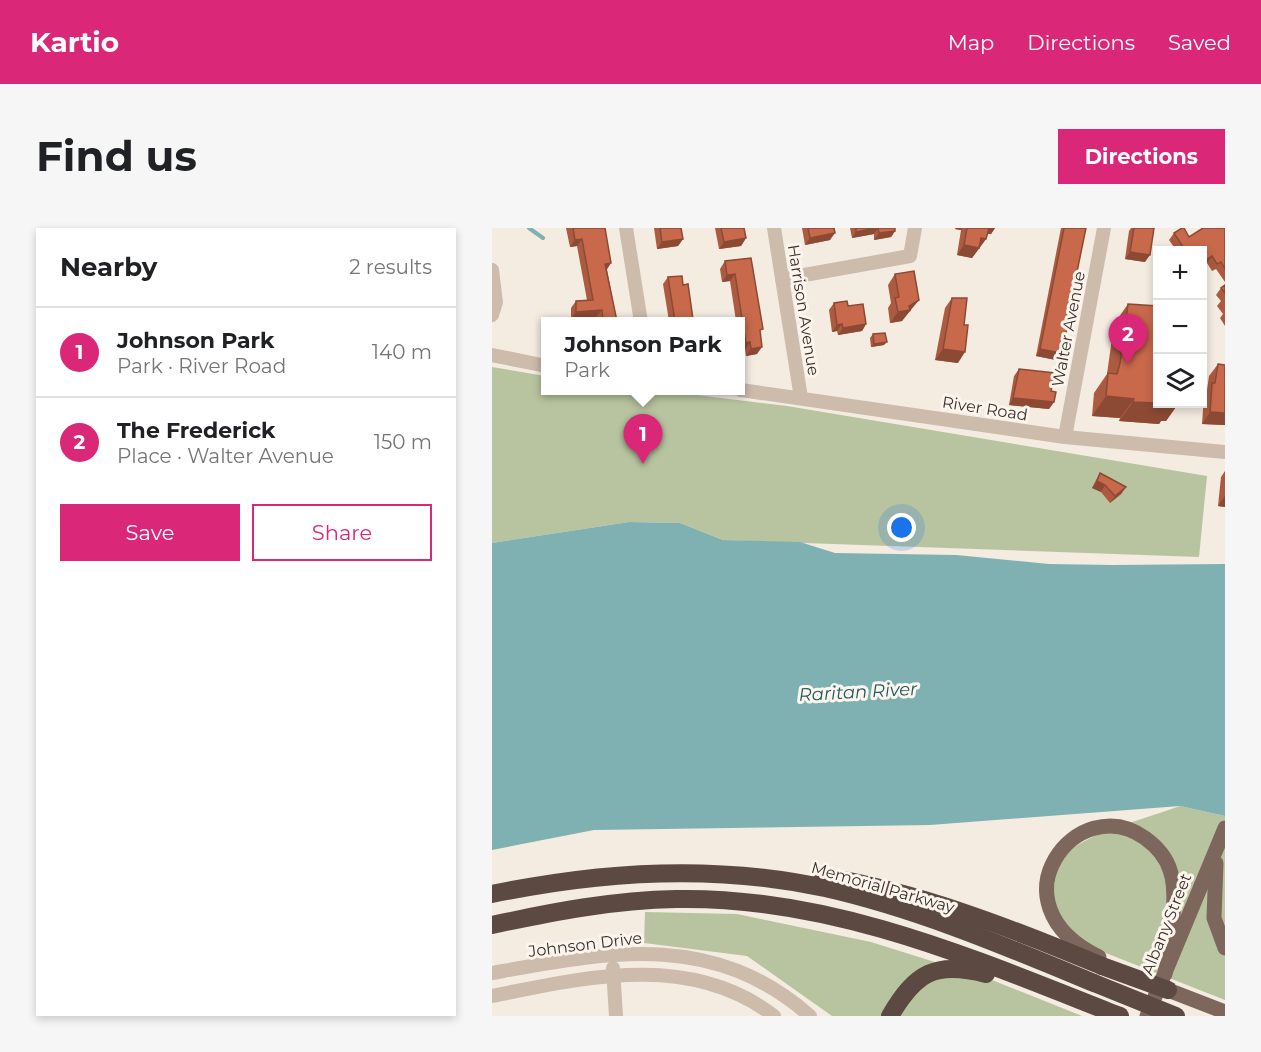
<!DOCTYPE html>
<html lang="en">
<head>
<meta charset="utf-8">
<style>
	:root { --surface:#fff; --page:#f6f6f6; --text:#202124; --muted:#757577; --line:#e0e0e0; --accent:#db2777 }
	body { margin:0; font-family:Montserrat,sans-serif; background:var(--page); color:var(--text) }
	.controls { position:absolute; right:18px; top:18px; display:grid; overflow:hidden; border-radius:0px; box-shadow:0 3px 9px #0003 }
	.controls button { width:54px; height:54px; display:grid; place-items:center; padding:0; border:0; border-bottom:2px solid var(--line); background:var(--surface); color:var(--text); font:30px sans-serif }
	.you { position:absolute; left:410px; top:300px; width:21px; height:21px; margin:-15px; border:4px solid #fff; border-radius:50%; background:#1a73e8; box-shadow:0 0 0 9px #1a73e833 }
	.badge { display:grid; place-items:center; width:39px; height:39px; border-radius:50%; background:var(--accent); color:#fff; font-size:20px; font-weight:700 }
	.pin { position:absolute; translate:-50% -50px; filter:drop-shadow(0 2px 3px #0008) }
	.pin::after { content:''; position:absolute; top:32px; width:21px; height:18px; background:inherit; clip-path:polygon(0 0,100% 0,50% 100%) }
	.popup { position:absolute; left:49px; top:89px; width:204px; height:78px; box-sizing:border-box; display:grid; place-content:center; border-radius:0px; background:var(--surface); filter:drop-shadow(0 2px 4px #0005); font-size:20px; white-space:nowrap; color:var(--muted) }
	.popup b { font-size:22px; color:var(--text) }
	.popup::after { content:''; position:absolute; left:50%; top:100%; margin-left:-12px; border:12px solid transparent; border-top-color:var(--surface) }
	.list { margin:0; padding:0; list-style:none }
	h2 { display:flex; justify-content:space-between; align-items:center; height:78px; margin:0; padding:0 24px; font-size:26px }
	h2 small { font-size:20px; font-weight:400; color:var(--muted) }
	.list li { display:grid; grid-template-columns:39px 1fr auto; gap:18px; align-items:center; box-sizing:border-box; height:90px; padding:0 24px; border-top:2px solid var(--line) }
	.list b { display:block; font-size:22px; white-space:nowrap }
	.list p { margin:0; font-size:20px; white-space:nowrap; color:var(--muted) }
	.list em { font-size:20px; font-style:normal; color:var(--muted) }
	.actions { display:flex; gap:12px; padding:18px 24px }
	.actions a { flex:1; padding:14px 0; border:2px solid var(--accent); border-radius:0px; text-align:center; font-size:21px; color:var(--accent) }
	.actions .main { background:var(--accent); color:#fff }
	.icon { flex:none; width:33px; height:33px; fill:none; stroke:currentColor; stroke-width:2; stroke-linecap:round; stroke-linejoin:round }
	.map { position:relative; flex:none; width:733px; height:788px; overflow:hidden; border-radius:0px }
	header { display:flex; align-items:center; gap:36px; box-sizing:border-box; height:84px; padding:0 30px; background:var(--accent); color:#fff }
	header strong { font-size:28px }
	nav { display:flex; gap:33px; margin-inline-start:auto; font-size:21px }
	.intro { display:flex; align-items:center; justify-content:space-between; box-sizing:border-box; height:144px; padding:0 36px }
	h1 { margin:0; font-size:42px }
	.button { padding:15px 27px; border-radius:0px; background:var(--accent); color:#fff; font-size:21px; font-weight:700 }
	main { display:flex; gap:36px; padding:0 36px }
	aside { flex:1; background:var(--surface); border-radius:0px; box-shadow:0 3px 9px #0003 }
	.map>svg:first-child { display:block }
</style>
</head>
<body>
<header>
<strong>Kartio</strong>
<nav><a>Map</a><a>Directions</a><a>Saved</a></nav>
</header>
<div class="intro"><h1>Find us</h1><a class="button">Directions</a></div>
<main>
<aside>
<h2>Nearby<small>2 results</small></h2>
<ul class="list">
<li><span class="badge">1</span><div><b>Johnson Park</b><p>Park · River Road</p></div><em>140 m</em></li>
<li><span class="badge">2</span><div><b>The Frederick</b><p>Place · Walter Avenue</p></div><em>150 m</em></li>
</ul>
<div class="actions"><a class="main">Save</a><a>Share</a></div>
</aside>
<div class="map">
<svg width="733" height="788" viewBox="0 0 733 788">
	<rect width="100%" height="100%" fill="#f4ebe1"/>
	<g fill="#b8c4a0">
		<polygon points="0,139 53,148 54,162 172,163 295,178 715,248 707,329 231,312 188,295 137,294 0,315"/>
		<path d="M688,578L733,588V772L596,718C580,708 563,691 562,671C561,653 565,633 580,621C603,603 659,589 688,578Z"/>
		<polygon points="153,684 245,686 379,714 500,752 590,788 340,788 255,728 152,715"/>
	</g>
	<polygon fill="#7fb0b2" points="137,294 188,295 231,312 308,314 343,325 464,327 557,336 621,337 733,336 733,588 688,578 438,597 102,602 0,622 0,315"/>
	<g fill="none" stroke-linecap="round" stroke-linejoin="round">
		<polyline stroke="#7fb0b2" stroke-width="4" points="37,0 51,10"/>
		<g stroke="#cdbbac" stroke-width="14">
			<polyline points="134,0 149,94"/>
			<polyline points="282,0 309,170"/>
			<polyline points="0,42 4,74 0,87"/>
			<polyline points="290,51 418,28 423,0"/>
			<polyline points="0,127 54,138"/>
			<polyline points="249,162 573,209 733,224"/>
			<polyline points="573,209 612,0"/>
			<polyline points="121,740 124,788"/>
			<path d="M0,745C117,724 220,702 318,788"/>
			<path d="M0,768C94,749 199,724 282,788"/>
		</g>
		<g stroke="#7d675c" stroke-width="15">
			<polyline points="724,635 722,690 733,720"/>
			<path d="M607,729C496,675 586,561 653,610C664,618 674,629 678,642C688,669 676,718 673,746"/>
			<polyline points="676,762 733,784"/>
			<polyline points="655,788 733,600"/>
		</g>
		<g stroke="#5c4a42" stroke-width="18">
			<path d="M329,648C427,664 519,700 610,738"/>
			<path d="M0,666C110,643 223,636 333,660C426,681 515,719 602,755"/>
			<path d="M0,697C60,684 122,672 184,671C341,668 485,732 628,788"/>
			<path d="M398,788C424,744 443,733 494,746"/>
		</g>
		<g stroke="#5c4a42" stroke-width="18">
			<polyline points="610,738 676,762"/>
			<polyline points="602,755 684,788"/>
		</g>
	</g>
	<g fill="#ac5a40">
		<polygon points="74,0 113,0 115,42 125,93 105,93 104,89 79,91 79,80 84,73 95,72 85,18 78,19"/>
		<polygon points="162,0 189,0 191,11 186,18 165,21"/>
		<polygon points="223,0 252,0 254,10 249,18 227,21"/>
		<polygon points="310,0 342,0 338,12 313,17"/>
		<polygon points="358,0 403,0 403,3 399,9 382,12 382,6 360,10"/>
		<polygon points="464,0 503,0 499,6 495,6 494,11 480,30 465,27 469,2 463,1"/>
		<polygon points="569,0 594,0 564,132 544,128"/>
		<polygon points="639,0 662,0 653,34 633,31 637,3"/>
		<polygon points="733,0 733,54 724,41 720,43 715,35 711,38 711,22 684,22 677,12 682,5 697,9"/>
		<polygon points="259,30 268,105 265,126 254,128 253,121 249,122 249,93 244,93 238,53 230,54 228,41 233,33"/>
		<polygon points="403,46 419,83 416,84 410,93 398,95 396,80 399,75 396,57"/>
		<polygon points="176,49 191,57 201,91 212,93 177,93 171,56"/>
		<polygon points="733,57 733,98 728,90 731,86 725,78 729,73 724,67 729,60"/>
		<polygon points="460,70 466,135 443,132 453,80"/>
		<polygon points="342,75 356,78 374,96 370,103 346,107 345,103 340,104 337,82"/>
		<polygon points="636,76 666,176 686,176 674,193 669,193 667,196 627,193 628,190 600,188 602,165 615,146 622,96"/>
		<polygon points="381,106 392,117 379,119 378,110"/>
		<polygon points="726,136 733,137 733,197 710,196 712,167 715,162 717,148"/>
		<polygon points="527,141 559,163 562,174 557,181 517,177 522,148"/>
		<polygon points="733,243 733,279 726,278 729,249"/>
		<polygon points="608,245 634,259 629,266 618,275 609,264 600,260 604,252"/>
	</g>
	<g fill="#8c4a34">
		<polygon points="383,0 386,0 382,6 360,10 364,4"/>
		<polygon points="464,0 471,0 469,2 463,1"/>
		<polygon points="495,0 503,0 499,6 491,5"/>
		<polygon points="403,3 399,9 382,12 387,5"/>
		<polygon points="343,5 338,12 313,17 318,10"/>
		<polygon points="254,10 249,18 227,21 232,14"/>
		<polygon points="489,10 494,11 480,30 465,27 472,17"/>
		<polygon points="90,11 85,18 78,19 83,12"/>
		<polygon points="191,11 186,18 165,21 170,14"/>
		<polygon points="638,24 658,27 653,34 633,31"/>
		<polygon points="720,28 715,35 711,38 711,34"/>
		<polygon points="119,35 114,43 113,36"/>
		<polygon points="243,46 238,53 230,54 235,47"/>
		<polygon points="427,72 410,93 398,95 406,84"/>
		<polygon points="110,82 104,89 79,91 84,84"/>
		<polygon points="350,96 345,103 340,104 345,97"/>
		<polygon points="374,96 370,103 346,107 351,100"/>
		<polygon points="258,114 253,121 249,122 254,115"/>
		<polygon points="395,114 392,117 379,119 382,116"/>
		<polygon points="270,119 265,126 254,128 259,121"/>
		<polygon points="451,121 473,124 466,135 443,132"/>
		<polygon points="548,121 569,125 564,132 544,128"/>
		<polygon points="614,168 642,171 628,190 600,188"/>
		<polygon points="521,170 562,174 557,181 517,177"/>
		<polygon points="641,174 679,176 686,176 674,193 669,193 667,196 627,193"/>
		<polygon points="718,184 733,185 733,197 710,196"/>
		<polygon points="605,253 613,257 609,264 600,260"/>
		<polygon points="634,259 629,266 618,275 623,268"/>
		<polygon points="733,268 733,279 726,278"/>
	</g>
	<g fill="#c8694b" stroke="#8c4a34" stroke-width="1.5">
		<polygon points="81,0 113,0 119,35 113,36 125,93 111,93 110,82 84,84 84,73 101,72 90,11 83,12"/>
		<polygon points="168,0 189,0 191,11 170,14"/>
		<polygon points="229,0 252,0 254,10 232,14"/>
		<polygon points="316,0 342,0 343,5 318,10"/>
		<polygon points="364,0 383,0 364,4"/>
		<polygon points="386,0 403,0 403,3 387,5"/>
		<polygon points="475,0 497,0 494,11 489,10 487,20 472,17"/>
		<polygon points="572,0 594,0 579,73 582,73 569,125 548,121"/>
		<polygon points="642,0 662,0 658,27 638,24"/>
		<polygon points="690,0 692,0 697,9 711,0 733,0 733,41 729,34 725,36 720,28 711,34 711,22 693,22 682,5"/>
		<polygon points="259,30 271,101 268,102 270,119 259,121 258,114 254,115 243,46 235,47 233,33"/>
		<polygon points="422,43 427,72 417,78 418,82 406,84 403,70 407,69 403,46"/>
		<polygon points="190,48 191,57 196,56 201,91 212,90 212,93 183,93 176,49"/>
		<polygon points="733,57 733,65 729,60"/>
		<polygon points="460,70 475,70 472,97 476,97 473,124 451,121"/>
		<polygon points="355,73 356,78 371,76 374,96 351,100 350,96 345,97 342,75"/>
		<polygon points="636,76 666,78 666,175 641,174 642,171 614,168 616,145 625,146 628,135"/>
		<polygon points="393,105 395,114 382,116 381,106"/>
		<polygon points="726,136 733,137 733,185 718,184 720,155 723,155"/>
		<polygon points="527,141 563,145 559,163 564,164 562,174 521,170"/>
		<polygon points="608,245 634,259 623,268 613,257 605,253"/>
	</g>
	<g text-anchor="middle" stroke-width="6" stroke-linejoin="round" paint-order="stroke">
		<g font-size="16" fill="#3b302b" stroke="#fbf5ee">
			<text transform="translate(312 82) rotate(81)" y="6">Harrison Avenue</text>
			<text transform="translate(576 101) rotate(-79)" y="6">Walter Avenue</text>
			<text transform="translate(493 180) rotate(9)" y="6">River Road</text>
			<text transform="translate(391 659) rotate(16)" y="6">Memorial Parkway</text>
			<text transform="translate(674 696) rotate(-68)" y="6">Albany Street</text>
			<text transform="translate(93 716) rotate(-7)" y="6">Johnson Drive</text>
		</g>
		<g font-size="18" font-style="italic" fill="#1f5a5e" stroke="#fbf5ee">
			<text transform="translate(366 464) rotate(-3)" y="6">Raritan River</text>
		</g>
	</g>
</svg>
<div class="controls">
<button>+</button>
<button>−</button>
<button><svg class="icon" aria-label="layers" viewBox="0 0 24 24"><path d="M12 4l9 5-9 5-9-5zM3 14l9 5 9-5"/></svg></button>
</div>
<div class="you"></div>
<div class="pin badge" style="left:151px;top:236px">1</div>
<div class="popup"><b>Johnson Park</b>Park</div>
<div class="pin badge" style="left:636px;top:136px">2</div>
</div>
</main>
</body>
</html>
